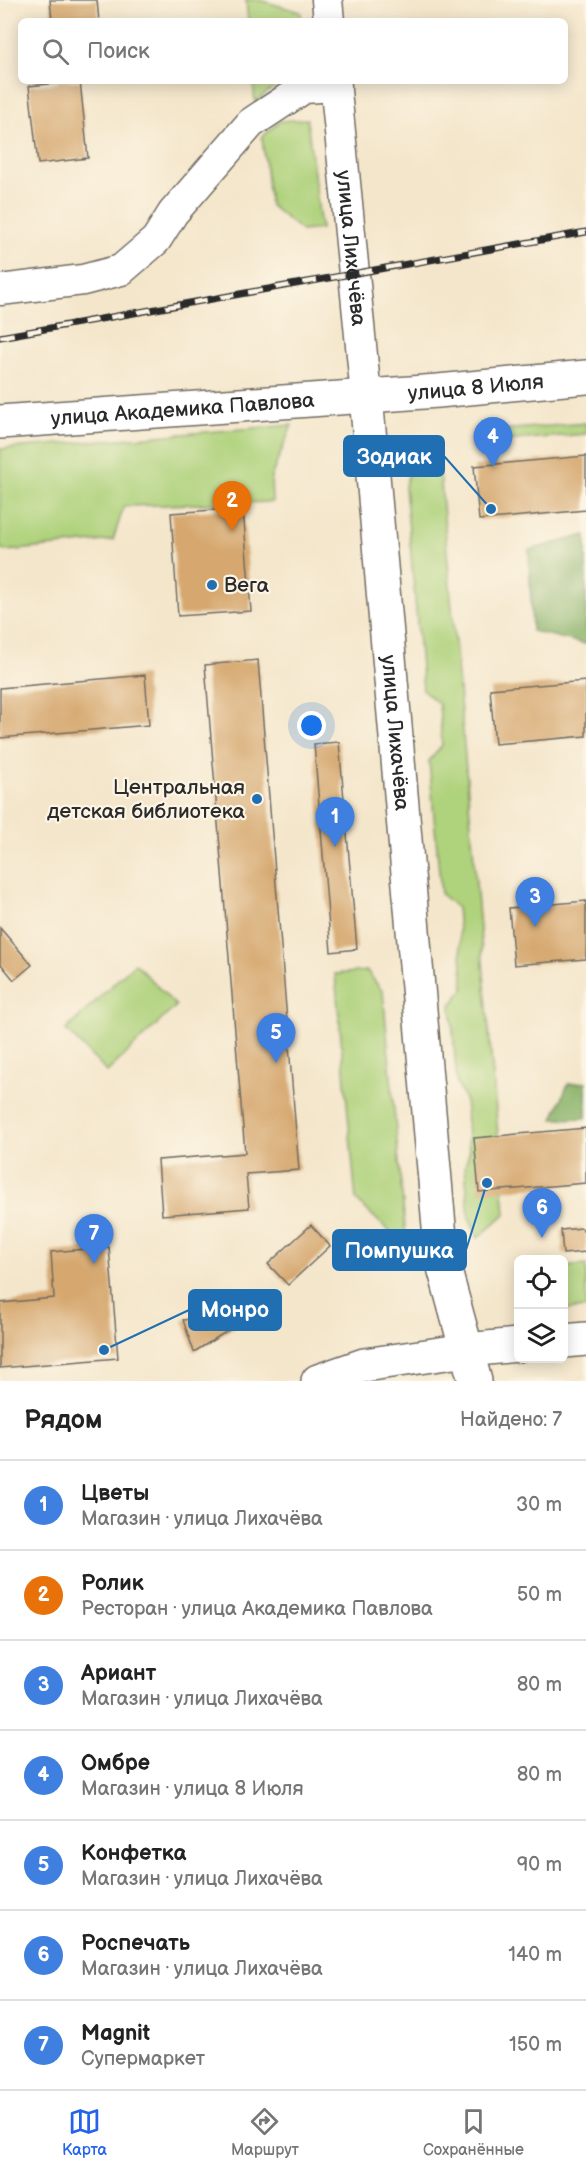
<!DOCTYPE html>
<html lang="ru">
<head>
<meta charset="utf-8">
<style>
	:root { --surface:#fff; --page:#f2f2f2; --text:#222; --muted:#767676; --line:#e0e0e0; --accent:#2563eb }
	body { margin:0; font-family:"Balsamiq Sans",sans-serif; background:var(--page); color:var(--text) }
	.controls { position:absolute; right:18px; bottom:18px; display:grid; overflow:hidden; border-radius:9px; box-shadow:0 3px 15px #0003 }
	.controls button { width:54px; height:54px; display:grid; place-items:center; padding:0; border:0; border-bottom:2px solid var(--line); background:var(--surface); color:var(--text); font:30px sans-serif }
	.you { position:absolute; left:312px; top:726px; width:21px; height:21px; margin:-15px; border:4px solid #fff; border-radius:50%; background:#1a73e8; box-shadow:0 0 0 9px #1a73e833 }
	.badge { display:grid; place-items:center; width:39px; height:39px; border-radius:50%; background:var(--accent); color:#fff; font-size:20px; font-weight:700 }
	.pin { position:absolute; translate:-50% -50px; filter:drop-shadow(0 2px 3px #0008) }
	.pin::after { content:''; position:absolute; top:32px; width:21px; height:18px; background:inherit; clip-path:polygon(0 0,100% 0,50% 100%) }
	.list { margin:0; padding:0; list-style:none }
	h2 { display:flex; justify-content:space-between; align-items:center; height:78px; margin:0; padding:0 24px; font-size:26px }
	h2 small { font-size:20px; font-weight:400; color:var(--muted) }
	.list li { display:grid; grid-template-columns:39px 1fr auto; gap:18px; align-items:center; box-sizing:border-box; height:90px; padding:0 24px; border-top:2px solid var(--line) }
	.list b { display:block; font-size:22px; white-space:nowrap }
	.list p { margin:0; font-size:20px; white-space:nowrap; color:var(--muted) }
	.list em { font-size:20px; font-style:normal; color:var(--muted) }
	.icon { flex:none; width:33px; height:33px; fill:none; stroke:currentColor; stroke-width:2; stroke-linecap:round; stroke-linejoin:round }
	.map { position:relative; flex:none; width:586px; height:1381px; overflow:hidden }
	.search { position:absolute; background:var(--surface); box-shadow:0 3px 15px #0003; left:18px; right:18px; top:18px; height:66px; display:flex; align-items:center; gap:15px; box-sizing:border-box; padding:0 21px; border-radius:9px; color:var(--muted); font-size:22px }
	.sheet { height:708px; background:var(--surface) }
	nav { display:flex; justify-content:space-around; align-items:center; box-sizing:border-box; height:84px; border-top:2px solid var(--line); background:var(--surface); font-size:16px; color:var(--muted) }
	nav a { display:grid; justify-items:center; gap:3px }
	nav .on { color:var(--accent) }
	.map>svg:first-child { display:block }
</style>
</head>
<body>
<div class="map">
<svg width="586" height="1381" viewBox="0 0 586 1381">
	<rect width="100%" height="100%" fill="#fcf5e5"/>
	<filter id="ink" filterUnits="userSpaceOnUse"><feTurbulence type="fractalNoise" baseFrequency=".0167" numOctaves="2"/><feDisplacementMap in="SourceGraphic" scale="12" xChannelSelector="R" yChannelSelector="G"/><feConvolveMatrix kernelMatrix="1 2 1 2 8 2 1 2 1" color-interpolation-filters="sRGB"/></filter>
	<filter id="wash" filterUnits="userSpaceOnUse"><feTurbulence type="fractalNoise" baseFrequency=".008" numOctaves="4" result="noise"/><feDisplacementMap in="SourceGraphic" scale="24" xChannelSelector="R" yChannelSelector="G"/><feGaussianBlur stdDeviation="1.35" result="paint"/><feColorMatrix in="noise" values="0 0 0 0 0 0 0 0 0 0 0 0 0 0 0 0 0 1.4 0 .05"/><feComposite in="paint" operator="in"/></filter>
	<g filter="url(#wash)">
		<rect width="100%" height="100%" fill="#f4e6cb"/>
		<g fill="#afd27b" stroke="#6d7e53" stroke-width="1.5">
			<polygon points="246,0 259,0 301,12 301,21 248,21"/>
			<polygon points="253,81 278,81 273,88 255,102"/>
			<polygon points="307,119 321,229 302,231 270,205 262,137 280,121"/>
			<polygon points="586,423 586,434 503,441 502,430"/>
			<polygon points="292,425 271,477 272,502 124,506 113,540 7,551 0,548 0,449"/>
			<polygon points="439,460 505,1214 478,1238 469,1217 465,1165 469,1153 468,1136 465,1099 457,1084 451,1005 464,989 457,908 441,894 429,761 442,745 439,704 423,690 405,486 412,462"/>
			<polygon points="135,963 176,1006 107,1072 66,1030"/>
			<polygon points="367,971 383,992 407,1248 356,1200 335,974"/>
			<polygon points="586,1265 586,1308 564,1310 564,1267"/>
		</g>
		<g fill="#8bb46b" stroke="#5b704b" stroke-width="1.5">
			<polygon points="586,535 586,644 532,631 529,550"/>
			<polygon points="586,1082 586,1118 553,1119 568,1084"/>
		</g>
		<g id="blocks">
			<g fill="#d6a86f">
				<polygon points="50,0 97,0 99,21 52,21"/>
				<polygon points="58,81 80,81 88,158 38,164 29,86 58,83"/>
				<polygon points="586,456 586,510 479,520 474,466"/>
				<polygon points="243,508 251,611 178,616 171,513"/>
				<polygon points="258,660 299,1170 246,1174 249,1208 162,1215 158,1160 245,1153 205,665"/>
				<polygon points="145,675 149,725 0,738 0,688"/>
				<polygon points="586,681 586,736 495,744 490,689"/>
				<polygon points="339,742 357,949 331,952 314,744"/>
				<polygon points="586,901 586,959 514,965 509,908"/>
				<polygon points="0,928 32,965 14,980 0,963"/>
				<polygon points="586,1128 586,1183 479,1192 474,1138"/>
				<polygon points="311,1225 330,1246 288,1285 268,1264"/>
				<polygon points="582,1228 583,1231 586,1231 586,1252 563,1254 561,1230"/>
				<polygon points="109,1247 118,1358 0,1368 0,1303 54,1298 51,1252"/>
				<polygon points="259,1311 194,1352 183,1320"/>
			</g>
		</g>
	</g>
	<g filter="url(#ink)">
		<use href="#blocks" fill-opacity="0" stroke="#716c63" stroke-width="1.5"/>
		<g fill="none" stroke-linecap="round" stroke-linejoin="round">
			<defs>
				<g id="minor">
					<polyline points="327,0 329,21"/>
					<path id="s1" d="M335,81L366,396"/>
					<polyline points="0,290 83,280 121,270 156,240 173,213 251,123 304,88 336,86"/>
				</g>
				<g id="major">
					<path id="s2" d="M366,396L442,1260L475,1381"/>
					<path id="s3" d="M0,422L438,391L586,377"/>
					<polyline points="564,1341 586,1339"/>
					<polyline points="318,1381 364,1365 467,1350 518,1345"/>
				</g>
			</defs>
			<use href="#minor" stroke="#716c63" stroke-width="33"/>
			<use href="#major" stroke="#716c63" stroke-width="36"/>
			<use href="#minor" stroke="#fff" stroke-width="30"/>
			<use href="#major" stroke="#fff" stroke-width="33"/>
			<defs>
				<polyline id="rail" points="0,337 586,232"/>
			</defs>
			<use href="#rail" stroke="#2b2b2b" stroke-width="7"/>
			<use href="#rail" stroke="#fcf5e5" stroke-width="4.5" stroke-dasharray="14" stroke-linecap="butt"/>
		</g>
	</g>
	<g fill="#1f6fb2" stroke="#fcf5e5" stroke-width="2">
		<circle cx="212" cy="585" r="6"/>
		<circle cx="257" cy="799" r="6"/>
	</g>
	<g text-anchor="middle" stroke-width="4.5" stroke-linejoin="round" paint-order="stroke">
		<g font-size="21" fill="#2b2b2b" stroke="#fcf5e5">
			<text dy="7" stroke="none"><textPath href="#s1" startOffset="168">улица Лихачёва</textPath></text>
			<text dy="7" stroke="none"><textPath href="#s3" startOffset="477">улица 8 Июля</textPath></text>
			<text dy="7" stroke="none"><textPath href="#s3" startOffset="183">улица Академика Павлова</textPath></text>
			<text dy="7" stroke="none"><textPath href="#s2" startOffset="338">улица Лихачёва</textPath></text>
		</g>
		<g font-size="21" fill="#2b2b2b" stroke="#fcf5e5" text-anchor="start">
			<text x="224" y="592">Вега</text>
			<text x="245" y="794" text-anchor="end">Центральная<tspan x="245" dy="24">детская библиотека</tspan></text>
		</g>
	</g>
	<path fill="none" stroke="#1f6fb2" stroke-width="2" d="M491 509L444 456M487 1183L466 1250M104 1350L189 1310"/>
	<g fill="#1f6fb2" stroke="#fcf5e5" stroke-width="2">
		<circle cx="491" cy="509" r="6"/>
		<circle cx="487" cy="1183" r="6"/>
		<circle cx="104" cy="1350" r="6"/>
	</g>
	<g fill="#1f6fb2" stroke="#1f6fb2" stroke-width="2">
		<rect x="344" y="436" width="100" height="40" rx="6"/>
		<rect x="333" y="1230" width="133" height="40" rx="6"/>
		<rect x="189" y="1290" width="92" height="40" rx="6"/>
	</g>
	<g font-size="22" text-anchor="middle" font-weight="bold" fill="#fff">
		<text x="394" y="464">Зодиак</text>
		<text x="399" y="1258">Помпушка</text>
		<text x="235" y="1317">Монро</text>
	</g>
</svg>
<div class="controls">
<button><svg class="icon" aria-label="locate" viewBox="0 0 24 24"><circle cx="12" cy="12" r="6"/><path d="M12 2v4M12 18v4M2 12h4M18 12h4"/></svg></button>
<button><svg class="icon" aria-label="layers" viewBox="0 0 24 24"><path d="M12 4l9 5-9 5-9-5zM3 14l9 5 9-5"/></svg></button>
</div>
<div class="you"></div>
<div class="pin badge" style="left:335px;top:847px;background:#3f7fe0">1</div>
<div class="pin badge" style="left:232px;top:531px;background:#e8710a">2</div>
<div class="pin badge" style="left:535px;top:927px;background:#3f7fe0">3</div>
<div class="pin badge" style="left:493px;top:467px;background:#3f7fe0">4</div>
<div class="pin badge" style="left:276px;top:1063px;background:#3f7fe0">5</div>
<div class="pin badge" style="left:542px;top:1238px;background:#3f7fe0">6</div>
<div class="pin badge" style="left:94px;top:1264px;background:#3f7fe0">7</div>
<div class="search"><svg class="icon" aria-label="search" viewBox="0 0 24 24"><circle cx="10" cy="10" r="6"/><path d="M15 15l6 6"/></svg>Поиск</div>
</div>
<section class="sheet">
<h2>Рядом<small>Найдено: 7</small></h2>
<ul class="list">
<li><span class="badge" style="background:#3f7fe0">1</span><div><b>Цветы</b><p>Магазин · улица Лихачёва</p></div><em>30 m</em></li>
<li><span class="badge" style="background:#e8710a">2</span><div><b>Ролик</b><p>Ресторан · улица Академика Павлова</p></div><em>50 m</em></li>
<li><span class="badge" style="background:#3f7fe0">3</span><div><b>Ариант</b><p>Магазин · улица Лихачёва</p></div><em>80 m</em></li>
<li><span class="badge" style="background:#3f7fe0">4</span><div><b>Омбре</b><p>Магазин · улица 8 Июля</p></div><em>80 m</em></li>
<li><span class="badge" style="background:#3f7fe0">5</span><div><b>Конфетка</b><p>Магазин · улица Лихачёва</p></div><em>90 m</em></li>
<li><span class="badge" style="background:#3f7fe0">6</span><div><b>Роспечать</b><p>Магазин · улица Лихачёва</p></div><em>140 m</em></li>
<li><span class="badge" style="background:#3f7fe0">7</span><div><b>Magnit</b><p>Супермаркет</p></div><em>150 m</em></li>
</ul>
</section>
<nav>
<a class="on"><svg class="icon" aria-label="map" viewBox="0 0 24 24"><path d="M3 6l6-2 6 2 6-2v14l-6 2-6-2-6 2zM9 4v14M15 6v14"/></svg>Карта</a>
<a><svg class="icon" aria-label="directions" viewBox="0 0 24 24"><path d="M12 3l9 9-9 9-9-9zM9 14v-3h6M13 9l2 2-2 2"/></svg>Маршрут</a>
<a><svg class="icon" aria-label="saved" viewBox="0 0 24 24"><path d="M7 4h10v16l-5-4-5 4z"/></svg>Сохранённые</a>
</nav>
</body>
</html>
